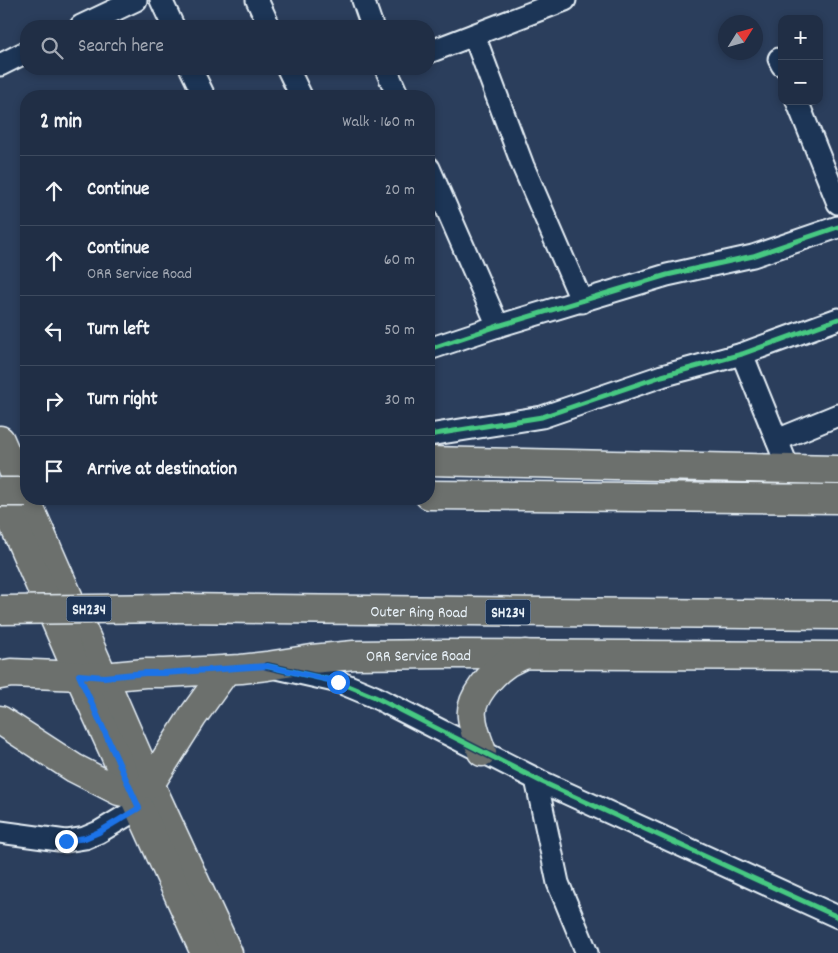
<!DOCTYPE html>
<html lang="en">
<head>
<meta charset="utf-8">
<style>
	:root { --surface:#202e45; --page:#28364c; --text:#f1f3f6; --muted:#a2a8b3; --line:#3d4a5e }
	body { margin:0; font-family:Dekko,sans-serif; background:var(--page); color:var(--text) }
	.controls { position:absolute; right:15px; top:15px; display:grid; overflow:hidden; border-radius:10px; box-shadow:0 2px 8px #0003 }
	.controls button { width:45px; height:45px; display:grid; place-items:center; padding:0; border:0; border-bottom:1px solid var(--line); background:var(--surface); color:var(--text); font:25px sans-serif }
	.compass { position:absolute; left:718px; top:15px; width:45px; height:45px; border-radius:50%; background:var(--surface); box-shadow:0 2px 8px #0003; rotate:53deg }
	.stop { position:absolute; width:15px; height:15px; margin:-11px; border:4px solid #1a73e8; border-radius:50%; background:#fff }
	.stop.end { background:#1a73e8; border-color:#fff; box-shadow:0 1px 5px #0008 }
	.list { margin:0; padding:0; list-style:none }
	h2 { display:flex; justify-content:space-between; align-items:center; height:65px; margin:0; padding:0 20px; font-size:21px }
	h2 small { font-size:16px; font-weight:400; color:var(--muted) }
	.list li { display:grid; grid-template-columns:32px 1fr auto; gap:15px; align-items:center; box-sizing:border-box; height:70px; padding:0 20px; border-top:1px solid var(--line) }
	.list b { display:block; font-size:19px; white-space:nowrap }
	.list p { margin:0; font-size:16px; white-space:nowrap; color:var(--muted) }
	.list em { font-size:16px; font-style:normal; color:var(--muted) }
	.icon { flex:none; width:28px; height:28px; fill:none; stroke:currentColor; stroke-width:2; stroke-linecap:round; stroke-linejoin:round }
	.map { position:relative; flex:none; width:838px; height:953px; overflow:hidden }
	.search { position:absolute; background:var(--surface); box-shadow:0 2px 8px #0003; left:20px; top:20px; width:415px; height:55px; display:flex; align-items:center; gap:12px; box-sizing:border-box; padding:0 18px; border-radius:20px; color:var(--muted); font-size:19px }
	.panel { position:absolute; background:var(--surface); box-shadow:0 2px 8px #0003; left:20px; top:90px; width:415px; height:415px; border-radius:20px }
	.map>svg:first-child { display:block }
</style>
</head>
<body>
<div class="map">
<svg width="838" height="953" viewBox="0 0 838 953">
	<rect width="100%" height="100%" fill="#2b3e5c"/>
	<filter id="ink" filterUnits="userSpaceOnUse"><feTurbulence type="fractalNoise" baseFrequency=".02" numOctaves="2"/><feDisplacementMap in="SourceGraphic" scale="10" xChannelSelector="R" yChannelSelector="G"/><feConvolveMatrix kernelMatrix="1 2 1 2 8 2 1 2 1" color-interpolation-filters="sRGB"/></filter>
	<g filter="url(#ink)">
		<g fill="none" stroke-linecap="round" stroke-linejoin="round">
			<defs>
				<g id="minor">
					<polyline points="161,0 173,26"/>
					<polyline points="257,0 269,26"/>
					<polyline points="363,0 372,26"/>
					<polyline points="81,26 136,0"/>
					<polyline points="474,35 523,166 582,302"/>
					<polyline points="429,52 565,0"/>
					<polyline points="779,59 782,65"/>
					<polyline points="0,65 26,52"/>
					<polyline points="191,69 204,96"/>
					<polyline points="288,69 301,96"/>
					<polyline points="386,69 398,96"/>
					<polyline points="797,101 838,203"/>
					<polyline points="429,168 498,326"/>
					<polyline points="429,349 498,326 667,275 753,256 838,227"/>
					<polyline points="742,354 789,470"/>
					<polyline points="429,435 542,417 662,376 742,354 838,319"/>
					<polyline points="777,440 838,415"/>
					<polyline points="277,668 339,682 375,697 540,781 838,917"/>
					<polyline points="536,779 558,883 587,953"/>
					<polyline points="0,832 66,841 85,838 99,832 139,808"/>
				</g>
				<g id="major">
					<polyline points="0,440 150,784 228,953"/>
					<polyline points="429,461 838,470"/>
					<polyline points="0,493 79,675 205,953"/>
					<path id="s1" d="M0,675L11,673L103,677L145,673H164L241,669L267,666L312,659L354,655L445,654L838,656"/>
					<polyline points="0,720 74,768 119,791 133,794"/>
					<path d="M482,752C478,741 473,729 472,717C469,698 492,673 507,663C513,660 519,657 525,654"/>
					<polyline points="150,784 193,716 226,670"/>
				</g>
				<g id="highway">
					<polyline points="429,495 838,499"/>
					<path id="s2" d="M177,608L838,615"/>
				</g>
			</defs>
			<use href="#minor" stroke="#e8f1f8" stroke-width="25"/>
			<use href="#major" stroke="#e8f1f8" stroke-width="31"/>
			<use href="#highway" stroke="#e8f1f8" stroke-width="31"/>
			<use href="#minor" stroke="#1d3557" stroke-width="21"/>
			<use href="#major" stroke="#6c706d" stroke-width="28"/>
			<use href="#highway" stroke="#6c706d" stroke-width="28"/>
			<defs>
				<g id="highway-bridge">
					<polyline points="0,492 26,492"/>
					<polyline points="0,610 177,608"/>
				</g>
			</defs>
			<use href="#highway-bridge" stroke="#e8f1f8" stroke-width="31" stroke-linecap="butt"/>
			<use href="#highway-bridge" stroke="#6c706d" stroke-width="28"/>
			<defs>
				<g id="cycleway">
					<polyline points="429,349 498,326 667,275 753,256 838,227"/>
					<polyline points="429,435 542,417 662,376 742,354 838,319"/>
					<polyline points="267,666 339,682 375,697 540,781 838,917"/>
				</g>
			</defs>
			<use href="#cycleway" stroke="#1d3557" stroke-width="8"/>
			<use href="#cycleway" stroke="#46c982" stroke-width="5"/>
		</g>
	</g>
	<g fill="none" stroke-linecap="round" stroke-linejoin="round" filter="url(#ink)">
		<polyline stroke="#1a73e8" stroke-width="6" points="66,841 85,838 99,832 139,808 79,675 104,677 145,673 164,673 267,666 338,682"/>
	</g>
	<g text-anchor="middle" stroke-width="4" stroke-linejoin="round" paint-order="stroke">
		<g fill="#1d3557" stroke="#abb9c8" stroke-width="1">
			<rect x="66.5" y="596.5" width="45" height="25" rx="4"/>
			<rect x="485.5" y="599.5" width="45" height="25" rx="4"/>
		</g>
		<g font-size="15" font-weight="bold" fill="#e8f1f8">
			<text x="89" y="614">SH234</text>
			<text x="508" y="617">SH234</text>
		</g>
		<g font-size="16" fill="#e8f1f8" stroke="#1d3557">
			<text dy="6" stroke="none"><textPath href="#s2" startOffset="242">Outer Ring Road</textPath></text>
			<text dy="6" stroke="none"><textPath href="#s1" startOffset="420">ORR Service Road</textPath></text>
		</g>
	</g>
</svg>
<div class="controls">
<button>+</button>
<button>−</button>
</div>
<svg class="compass" viewBox="-18 -18 36 36"><path d="M0-13l5 13h-10z" fill="#e53935"/><path d="M0 13l5-13h-10z" fill="#a2a8b3"/></svg>
<div class="stop" style="left:338px;top:682px"></div>
<div class="stop end" style="left:66px;top:841px"></div>
<div class="search"><svg class="icon" aria-label="search" viewBox="0 0 24 24"><circle cx="10" cy="10" r="6"/><path d="M15 15l6 6"/></svg>Search here</div>
<section class="panel">
<h2>2 min<small>Walk · 160 m</small></h2>
<ul class="list">
<li><svg class="icon" aria-label="ahead" viewBox="0 0 24 24"><path d="M12 20V5M6 11l6-6 6 6"/></svg><div><b>Continue</b></div><em>20 m</em></li>
<li><svg class="icon" aria-label="ahead" viewBox="0 0 24 24"><path d="M12 20V5M6 11l6-6 6 6"/></svg><div><b>Continue</b><p>ORR Service Road</p></div><em>60 m</em></li>
<li><svg class="icon" aria-label="left" viewBox="0 0 24 24"><path d="M17 20v-9H6M10 6l-5 5 5 5"/></svg><div><b>Turn left</b></div><em>50 m</em></li>
<li><svg class="icon" aria-label="right" viewBox="0 0 24 24"><path d="M7 20v-9h11M14 6l5 5-5 5"/></svg><div><b>Turn right</b></div><em>30 m</em></li>
<li><svg class="icon" aria-label="arrive" viewBox="0 0 24 24"><path d="M6 21V4h12l-3 4 3 4H6"/></svg><div><b>Arrive at destination</b></div></li>
</ul>
</section>
</div>
</body>
</html>
